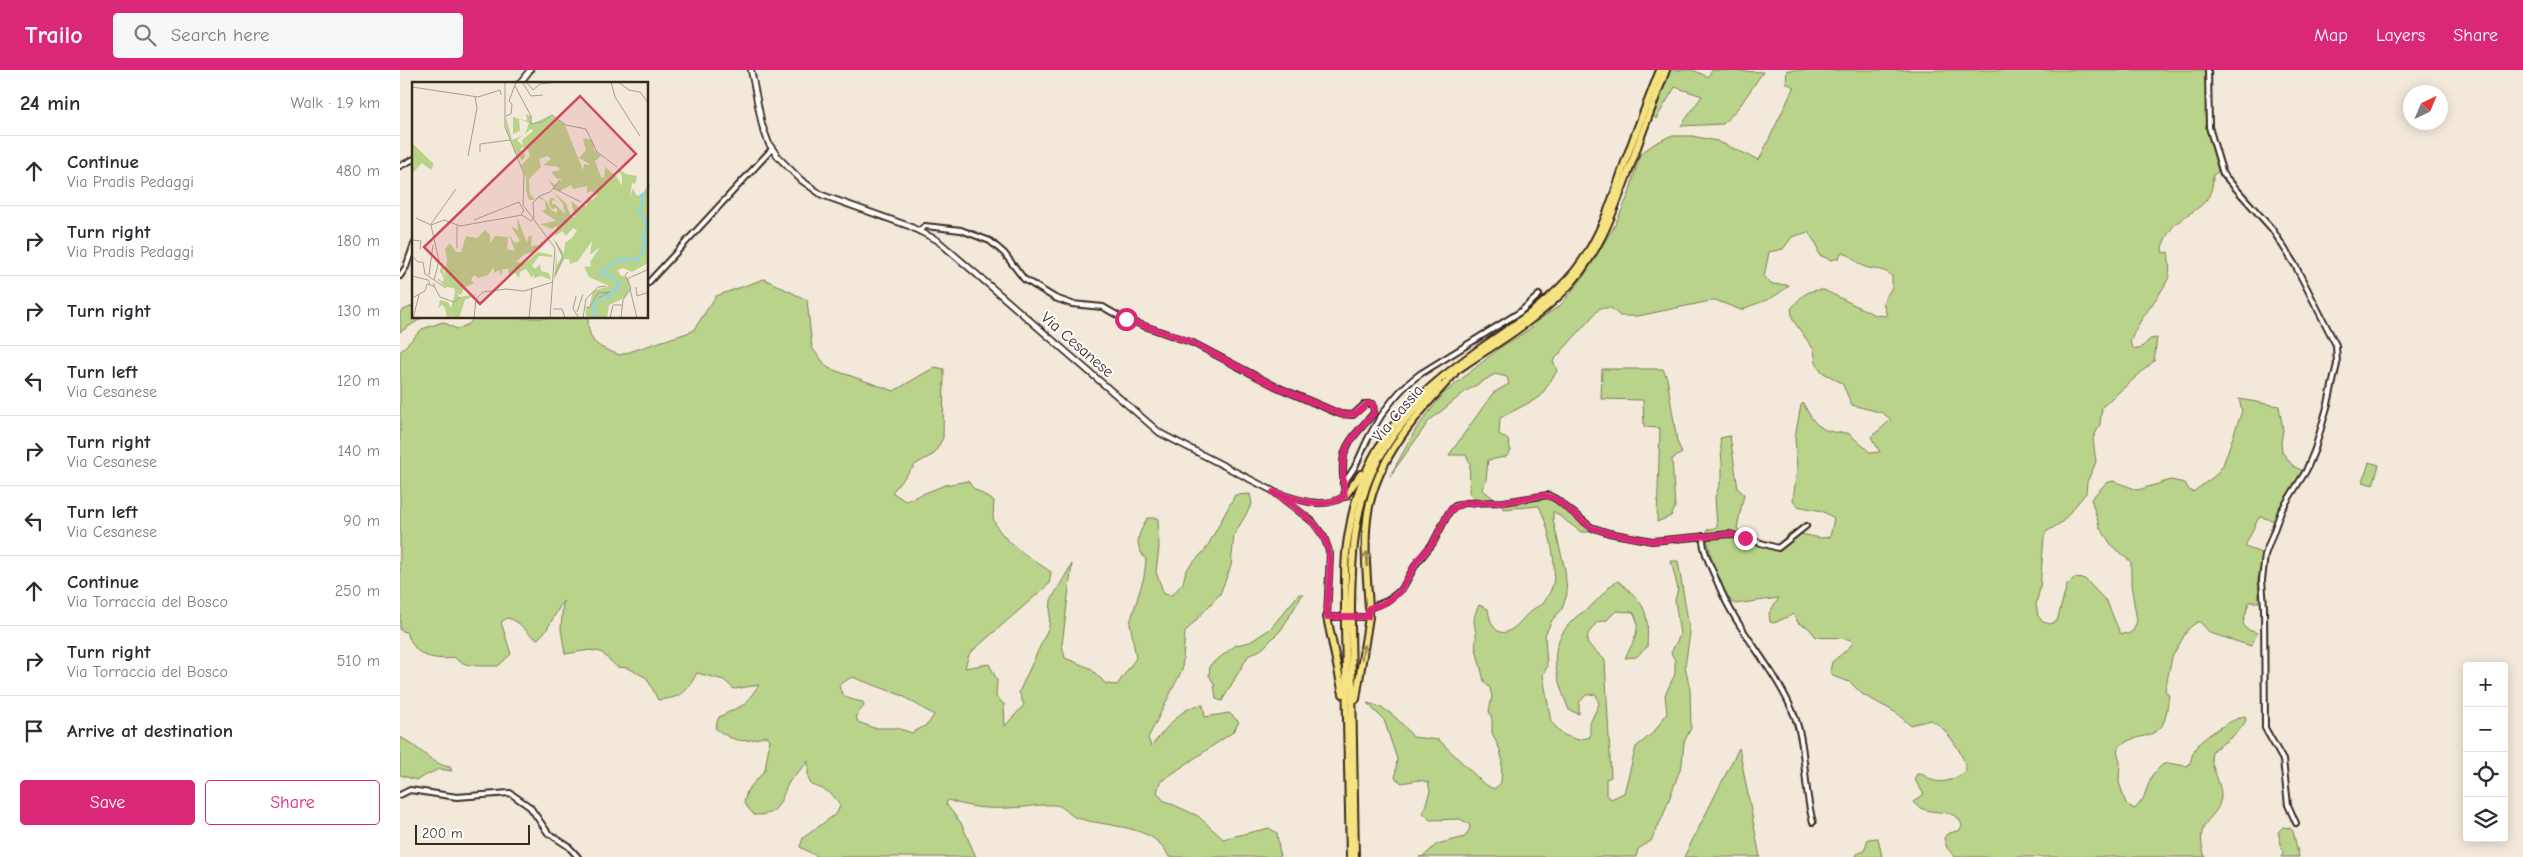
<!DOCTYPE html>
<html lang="en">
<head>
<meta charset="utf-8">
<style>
	:root { --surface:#fff; --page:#f7f7f7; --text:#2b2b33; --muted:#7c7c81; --line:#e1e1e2; --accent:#db2777 }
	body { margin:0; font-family:"Comic Neue",sans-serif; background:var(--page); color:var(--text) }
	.controls { position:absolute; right:15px; bottom:15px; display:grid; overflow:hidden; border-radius:5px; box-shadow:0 2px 12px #0003 }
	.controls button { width:45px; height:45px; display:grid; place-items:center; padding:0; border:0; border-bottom:1px solid var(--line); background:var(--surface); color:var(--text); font:25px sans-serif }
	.compass { position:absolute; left:2003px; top:15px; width:45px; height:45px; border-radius:50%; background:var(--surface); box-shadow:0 2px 12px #0003; rotate:44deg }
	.scale { position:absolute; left:15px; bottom:12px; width:115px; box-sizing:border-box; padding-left:5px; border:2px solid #3b2a1e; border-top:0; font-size:14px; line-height:18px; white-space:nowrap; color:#3b2a1e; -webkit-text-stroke:4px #fff; paint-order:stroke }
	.stop { position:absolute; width:15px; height:15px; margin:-11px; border:4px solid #db2777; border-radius:50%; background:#fff }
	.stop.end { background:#db2777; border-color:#fff; box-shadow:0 1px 5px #0008 }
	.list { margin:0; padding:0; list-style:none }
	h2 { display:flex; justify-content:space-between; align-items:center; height:65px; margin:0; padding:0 20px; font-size:21px }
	h2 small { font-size:16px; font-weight:400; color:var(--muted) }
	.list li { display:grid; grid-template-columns:32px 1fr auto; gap:15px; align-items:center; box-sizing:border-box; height:70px; padding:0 20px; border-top:1px solid var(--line) }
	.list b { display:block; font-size:19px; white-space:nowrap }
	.list p { margin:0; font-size:16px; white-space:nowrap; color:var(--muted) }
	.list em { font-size:16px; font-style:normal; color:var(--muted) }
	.actions { display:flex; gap:10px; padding:15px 20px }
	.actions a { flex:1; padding:11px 0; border:1px solid var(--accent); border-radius:5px; text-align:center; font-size:18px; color:var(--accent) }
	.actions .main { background:var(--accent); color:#fff }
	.icon { flex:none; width:28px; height:28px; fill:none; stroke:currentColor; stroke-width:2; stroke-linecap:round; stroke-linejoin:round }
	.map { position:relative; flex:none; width:2123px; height:787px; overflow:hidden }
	header { display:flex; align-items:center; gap:30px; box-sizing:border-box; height:70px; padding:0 25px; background:var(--accent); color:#fff }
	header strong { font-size:24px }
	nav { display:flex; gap:28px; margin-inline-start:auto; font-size:18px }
	.search { width:350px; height:45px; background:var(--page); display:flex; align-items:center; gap:12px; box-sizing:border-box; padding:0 18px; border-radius:5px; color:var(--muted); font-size:19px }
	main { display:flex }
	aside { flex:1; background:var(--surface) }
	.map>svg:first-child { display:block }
</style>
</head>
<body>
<header>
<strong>Trailo</strong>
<div class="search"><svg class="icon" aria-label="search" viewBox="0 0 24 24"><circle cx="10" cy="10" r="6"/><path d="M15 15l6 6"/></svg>Search here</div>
<nav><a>Map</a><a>Layers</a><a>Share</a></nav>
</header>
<main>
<aside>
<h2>24 min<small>Walk · 1.9 km</small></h2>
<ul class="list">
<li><svg class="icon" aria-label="ahead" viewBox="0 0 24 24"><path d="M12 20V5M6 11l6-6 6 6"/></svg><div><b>Continue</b><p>Via Pradis Pedaggi</p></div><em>480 m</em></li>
<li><svg class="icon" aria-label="right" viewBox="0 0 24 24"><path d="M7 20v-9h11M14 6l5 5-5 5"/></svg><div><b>Turn right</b><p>Via Pradis Pedaggi</p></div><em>180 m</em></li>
<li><svg class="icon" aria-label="right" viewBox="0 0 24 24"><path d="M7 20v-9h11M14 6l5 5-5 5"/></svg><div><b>Turn right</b></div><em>130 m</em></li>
<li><svg class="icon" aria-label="left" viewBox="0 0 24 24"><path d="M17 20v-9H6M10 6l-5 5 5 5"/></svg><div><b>Turn left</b><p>Via Cesanese</p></div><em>120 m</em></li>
<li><svg class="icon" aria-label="right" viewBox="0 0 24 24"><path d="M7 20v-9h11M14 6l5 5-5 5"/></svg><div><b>Turn right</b><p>Via Cesanese</p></div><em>140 m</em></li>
<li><svg class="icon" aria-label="left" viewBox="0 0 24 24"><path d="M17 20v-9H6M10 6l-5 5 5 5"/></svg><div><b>Turn left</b><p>Via Cesanese</p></div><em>90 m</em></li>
<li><svg class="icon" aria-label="ahead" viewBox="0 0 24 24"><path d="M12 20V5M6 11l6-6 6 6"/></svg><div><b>Continue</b><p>Via Torraccia del Bosco</p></div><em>250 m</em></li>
<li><svg class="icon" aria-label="right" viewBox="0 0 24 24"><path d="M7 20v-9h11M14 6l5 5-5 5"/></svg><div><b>Turn right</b><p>Via Torraccia del Bosco</p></div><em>510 m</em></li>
<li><svg class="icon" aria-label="arrive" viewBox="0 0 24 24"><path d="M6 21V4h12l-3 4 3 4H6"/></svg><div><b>Arrive at destination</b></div></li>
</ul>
<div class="actions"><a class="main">Save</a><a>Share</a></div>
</aside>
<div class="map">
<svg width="2123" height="787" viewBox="0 0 2123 787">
	<rect width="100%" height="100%" fill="#f2e9db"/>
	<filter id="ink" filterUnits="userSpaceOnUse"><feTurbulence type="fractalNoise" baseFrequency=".02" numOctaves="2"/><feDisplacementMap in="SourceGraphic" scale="10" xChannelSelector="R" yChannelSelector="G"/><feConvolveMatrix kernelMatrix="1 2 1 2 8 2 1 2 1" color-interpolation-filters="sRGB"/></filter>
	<g filter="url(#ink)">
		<g fill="#b9d38b" stroke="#7a7e54" fill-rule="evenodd">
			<polygon points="1270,0 1293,0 1308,7 1312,0 1363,2 1339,37 1323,54 1281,56 1302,26 1275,17 1256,49 1252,44"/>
			<path d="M1387,0H1805L1808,50L1818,102L1813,105C1814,145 1779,138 1766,168C1763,174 1761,177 1763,183L1768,182C1769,190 1771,201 1768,209C1757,232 1738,248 1730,273L1733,278L1740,279L1750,269L1757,268L1754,291L1702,337L1700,354L1693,369L1696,392L1687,412L1686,423L1662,452L1646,462L1644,467L1640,518L1636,534L1638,546L1643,552L1650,554L1657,551L1667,515L1674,508L1685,509L1707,532L1720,563L1728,564L1733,561L1737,551L1731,515V492L1713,477L1700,458L1691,429L1706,413L1713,411L1738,420L1771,410L1785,413L1789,420L1793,422L1816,405L1823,395L1842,341L1839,329L1879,336L1883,360L1881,373L1882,382L1893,396L1903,401L1875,451L1861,447L1858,449L1846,474L1845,477L1864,484L1858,509L1859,532H1849L1843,553L1846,559L1857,563L1851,576L1810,563L1800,552H1797L1788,559L1772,587L1765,620L1769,626C1767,635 1767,649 1761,657C1751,670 1724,665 1717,680L1720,692L1719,712L1726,734L1735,739L1743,729L1752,705L1762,695L1768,693L1786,696L1789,695C1792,689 1792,681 1797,676C1803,667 1834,648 1845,646L1846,650C1843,660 1823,674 1814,679C1805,691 1822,710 1821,727C1818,752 1792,748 1805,787H1555L1547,778L1544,768L1547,764L1560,760L1562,755L1559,749C1547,737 1525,747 1513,732L1524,724L1514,709L1517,704C1526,703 1528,710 1535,711C1545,714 1559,707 1566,701C1566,686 1545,656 1531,650L1510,655L1495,642L1462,624L1450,612L1435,607L1430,602L1432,592L1449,578L1453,572C1447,565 1427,569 1416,567L1408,557L1398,553L1394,544L1374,553L1370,552L1369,543L1379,528L1335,534C1321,524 1306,477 1307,460L1317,457L1315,427L1322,408V392L1320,368L1330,366L1338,419L1344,424L1337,458L1340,462L1377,475L1390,462L1421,468L1430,467L1434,448L1422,441L1397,436L1393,430L1397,399L1395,367L1401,335L1403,333C1415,356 1421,363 1448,363L1471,383L1480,382L1471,367L1491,350L1483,343L1452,335L1442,313L1422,302L1416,293L1414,280L1393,250L1391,239C1401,226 1407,219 1424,220L1475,245L1487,246L1483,232L1492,217V207C1486,198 1474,200 1465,197C1455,193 1452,184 1441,182L1439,188L1431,190L1419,185L1417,175L1408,162L1392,167L1383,179L1369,182L1364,207L1371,214L1389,215C1371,232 1362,230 1341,240L1315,230L1238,246H1220L1211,238H1200L1153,291L1157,301L1140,327L1100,348L1099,364L1108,370L1111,381L1106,387L1088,390L1086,411L1082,419L1094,429L1076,431L1069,422L1070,393L1066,385H1049L1093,323L1109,314L1107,307L1095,304L1066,321L1029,351L990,406L1016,359L1043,324L1101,277L1130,259L1144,246L1160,236L1184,206L1215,155L1229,124L1240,84L1254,74L1270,66H1292L1317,71L1359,90L1394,17L1386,13Z"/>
			<path d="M364,209L407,230L412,278L428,298L494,321L535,297L544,299L543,368L534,384L516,394L492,422L505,431L545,415L568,411L573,418L594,431C594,436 593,442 593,447C597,469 634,490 651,502L649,514L569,584L565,598L589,594L597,610L596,627L604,634L605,656L624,635L619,622L649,557L651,530L672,494L662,575L665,588L690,598L706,614L717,615L736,588L730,553L744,507L746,490C733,472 738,467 747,448H758L759,478L756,502L764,524L772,525L783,513L786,500L806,479L835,425L850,424L852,434L834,465L831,496L820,524L785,562L782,600L748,668L751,676C765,661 781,635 803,635L805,647L829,643L839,652L833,662L760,712L757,722L763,730L798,746L823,769L869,758L877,763L880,787H769C756,754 705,757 677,748C668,745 665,736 655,735C645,734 634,736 624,737C594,739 577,740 548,730L546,734L561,753L576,787H418L400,777L403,768L437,743L440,736C434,722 424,719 411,715L408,707V691C403,699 392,706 388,714C379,732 380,746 354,745L344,733L347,721L365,700L370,669L366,666C343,673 335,673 315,658L319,647L345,634L359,615L334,619L324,610L297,603C285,624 283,627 258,630L247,608L228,598L217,597L201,582L190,580L165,584L161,559L163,531L147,559L138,569C126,566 122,550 107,548L101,552L111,584L98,596C82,595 67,599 54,587C45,591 23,588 16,579C12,574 9,567 6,562L0,560V282L22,259L43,252L57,259L69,254L74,248H188C188,274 198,277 220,285L293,261L316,226ZM452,607L501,625L534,645L528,654L512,663L497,658H474L458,652L456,646L464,636L463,632C452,630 441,628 439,615Z"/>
			<polygon points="14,235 14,248 22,248 0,262 0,242"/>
			<polygon points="1202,299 1263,299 1267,308 1277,371 1282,383 1272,389 1275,438 1271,446 1257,452 1260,358 1244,357 1243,330 1201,329"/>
			<polygon points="1969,392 1979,395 1973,415 1963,412"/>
			<path d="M1142,426L1155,430L1193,462H1181L1153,441V450L1165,500L1167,524L1162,539L1152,550L1145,565L1147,597L1143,605L1151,652L1164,665L1178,670L1190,667V653L1199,634L1196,624L1186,625L1179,633V644L1169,640C1156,607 1144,576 1175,548C1180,543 1188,540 1193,534C1203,526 1206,517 1218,511C1246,534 1249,541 1247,577L1236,587L1225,588C1233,572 1243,558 1233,542L1216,541L1207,550L1197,552L1188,564L1187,573L1205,590L1211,707L1206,709V725L1211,729L1224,723L1236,677L1254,662L1267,643L1265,625L1275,604V590L1271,583L1280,565L1275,530L1278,519L1271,491H1278L1290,563L1285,596L1290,619L1291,658L1284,672L1282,694L1263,746L1251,771L1238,779L1236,787H1019L1024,786L1037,774L1065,767L1070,758L1069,754L1060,749L1030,750L1023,743L1030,721L1028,712L1018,710L1002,713L995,708L997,689L984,650L967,633C988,637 1001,651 1013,667L1039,670L1084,714L1094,719L1101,713L1102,689L1100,680L1092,663V649L1089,641L1092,627L1090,618L1084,611L1075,575C1080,559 1068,555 1079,535L1088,539C1089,549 1095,568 1109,561C1122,554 1126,540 1143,534C1146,529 1150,523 1152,517C1159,497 1148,454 1139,436L1103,439V435Z"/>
			<polygon points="899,524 903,524 881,560 862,579 848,586 822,631 816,629 814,614 809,605 810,595 836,575 850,572 870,559"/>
			<path d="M0,667C18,676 33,695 50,697L52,701L39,699L16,710L0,705Z"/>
			<polygon points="1339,678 1360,787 1284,787"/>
			<polygon points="1883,757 1890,758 1893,761 1899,787 1881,787 1883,782 1878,762"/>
			<polygon points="1478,768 1482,787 1456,787 1457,784 1464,781 1468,769"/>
		</g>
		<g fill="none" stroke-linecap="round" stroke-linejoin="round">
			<defs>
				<g id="minor">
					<polyline points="1808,0 1809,57 1823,104 1872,159 1895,195 1936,275 1937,294 1928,334 1915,379 1906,401 1881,441 1865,485 1862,510 1864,537 1865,658 1883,690 1888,735 1896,753"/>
					<polyline points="0,96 14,89"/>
					<path d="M519,161L525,156L561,160L590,171L604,183L624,209L655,228L672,234L703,237L722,248L793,273L875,316L940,344L953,345L965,334H973L974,343C944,377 939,378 945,425"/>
					<polyline points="0,206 6,197 14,174"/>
					<polyline points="248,213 372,79"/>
					<path d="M943,413C957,399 961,381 970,365C982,342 999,319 1020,304L1120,242L1139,225"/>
					<path d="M1303,466C1302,481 1313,501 1319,516C1338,563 1377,600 1395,647C1407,680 1403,718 1413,752"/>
					<polyline points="969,538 987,531 1002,519 1016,494 1033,473 1049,442 1055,436 1065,433 1104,432 1148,425 1156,429 1191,457 1209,463 1252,471 1330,464 1378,478 1406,456"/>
					<polyline points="0,725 10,720 57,727 110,723 130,737 148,763 168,776 178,787"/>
				</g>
				<g id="tertiary">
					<polyline points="351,0 362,55 369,74 379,88 401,110 422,125 509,156 537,170 760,363 873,421 913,452 924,467 930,484 927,547 969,547 969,538"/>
					<polyline points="119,14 130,0"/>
					<path d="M877,423C900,430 923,440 945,426"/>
				</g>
				<g id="trunk">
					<path d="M1050,305C1088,278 1130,255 1163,222C1200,185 1215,137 1233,89C1243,59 1255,30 1266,0"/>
					<polyline points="945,426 961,404"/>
					<path d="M945,537C945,512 944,487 949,462C963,372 1011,328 1081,278C1114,255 1149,233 1175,201C1200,169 1212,131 1225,92C1236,61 1248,31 1260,0"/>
					<path d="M951,537C952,436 963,386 1039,315"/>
					<path d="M969,538C967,506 963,473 968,442C977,387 1018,343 1054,304"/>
					<polyline points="927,547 943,624"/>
					<polyline points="951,557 955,787"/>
					<polyline points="945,558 950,787"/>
					<polyline points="956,629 969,547"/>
				</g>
			</defs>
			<use href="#minor" stroke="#3b2a1e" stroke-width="8"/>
			<use href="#tertiary" stroke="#3b2a1e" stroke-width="8"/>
			<use href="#trunk" stroke="#3b2a1e" stroke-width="10"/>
			<use href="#minor" stroke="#fff" stroke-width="4"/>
			<use href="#tertiary" stroke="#fff" stroke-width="4.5"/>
			<use href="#trunk" stroke="#f5e382" stroke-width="6"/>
			<defs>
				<g id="trunk-bridge">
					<polyline points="945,537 945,558"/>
					<polyline points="951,537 951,557"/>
				</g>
			</defs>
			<use href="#trunk-bridge" stroke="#3b2a1e" stroke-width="10" stroke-linecap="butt"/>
			<use href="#trunk-bridge" stroke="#f5e382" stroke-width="6"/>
		</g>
		<defs><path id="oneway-shaft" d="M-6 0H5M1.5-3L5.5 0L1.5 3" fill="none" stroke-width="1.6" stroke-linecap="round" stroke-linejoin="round" transform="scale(1.25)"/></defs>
		<g stroke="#988650">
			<use href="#oneway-shaft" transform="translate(967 489) rotate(-92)"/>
			<use href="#oneway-shaft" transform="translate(963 582) rotate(-80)"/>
		</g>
	</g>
	<g fill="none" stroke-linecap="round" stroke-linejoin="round" filter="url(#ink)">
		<path stroke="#db2777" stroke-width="6" d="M726,249L793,273L875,316L943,345L955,344L968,333L974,335V343C944,377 939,378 945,426C922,441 897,429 873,422C898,440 931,458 930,493C930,511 927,529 927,547H968L969,538L983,534L1000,522L1017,491L1033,473L1050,440L1063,433L1104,432L1144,425L1156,429L1190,457L1209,463L1252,471L1330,464L1345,468"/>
	</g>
	<g text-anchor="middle" stroke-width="4" stroke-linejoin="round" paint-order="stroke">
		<g font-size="16" fill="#3b2a1e" stroke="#fff">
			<text transform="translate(678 274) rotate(41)" y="6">Via Cesanese</text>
			<text transform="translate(997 343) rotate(-50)" y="6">Via Cassia</text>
		</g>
	</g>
	<g transform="translate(12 12)">
		<rect width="236" height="236" fill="#f2e9db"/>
		<path d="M114,32L119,34L120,42L139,33L153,43L171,88L172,82L179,83L167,76L174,68L171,58L174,56L181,59L182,68L189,74L183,79L189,95L192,96L194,81V86L205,95L210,104V94L205,86L214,92L225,94L223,102L220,101L218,116L221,106L224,113L229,114L236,103V181L220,190L211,186L206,188L208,193L217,196L218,207L212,216L197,223L195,236H174V226H177L181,209L197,204L177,195L172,185L179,184L178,180L188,165L178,173L180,159L166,179L158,182L157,177H152L142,198L145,169V183L150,174L140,155L152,171L153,161L161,155L165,148L161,146L154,154L150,149L143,154L145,144L140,147L128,142L144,139L130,129L134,127L133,119L127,116L124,118L126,115L133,114L129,115L135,120L139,128L145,131V126L140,127L137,122L138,116H142L145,120L141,117L140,122H143L153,132L151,122L141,110L154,121L159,135H163L159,119L168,126L171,122L175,124V116L180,118L185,113L180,109L175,111V104L161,107L159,103L148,109L142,107L136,97L143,103L150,97H145L139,90L148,88L146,85L131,83L139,77L136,74L127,77L129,85L117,97L118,112L123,118H117L114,109V124V96L109,83L118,74L116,67L110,65L108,69L112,68L113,75L110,78L107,75V79L95,49L94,44V35L100,58L111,53L105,58L111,64L110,58L121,49L119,47L113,52L117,41L107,37L108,49L101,52V35L115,39ZM0,61L22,82L19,88L10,81L0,92ZM105,135L115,161L116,155L120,153L119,164L127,163L130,159L133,161L127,168L113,172L104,180L113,181L126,170L140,173L141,175L127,174L120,184L123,187L128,182L129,189L137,191L139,198L129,194L122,196V192L120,196L114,187L108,190L107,196L103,191L97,193L96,187H91L89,194L87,188L82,191V185L76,193L66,196L62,193L59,198L62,201L52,206L49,213L45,211L47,215L66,212L53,218L47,236H40L41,226L40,234L35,236L33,226L30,223L26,226L28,218L36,220L39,226L43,211L42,206L34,205L26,198V187V196L30,200L32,197L28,189L31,179L32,195L35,178L33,167L38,161L44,170H49L54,154L65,156L73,148L78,153V161L83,154L96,155L95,167L103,169L97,153L103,161L108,159L99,144L106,148Z" fill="#b9d38b"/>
		<path fill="none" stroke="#89d5e9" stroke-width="2.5" d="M190,216L196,215L207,204L201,195L192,193L189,190L208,177L225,178L233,165L231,156L235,144L227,129L231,120L229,113L235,111L237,102M183,236L182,224L186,217"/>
		<path fill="none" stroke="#a99d8f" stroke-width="1" d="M93,0V45L112,92L111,123L143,166L138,236M110,0L119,14L131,13M114,0L121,8L128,2L146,0M199,0L203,15L228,54M206,0L217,8L228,10L237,22M103,4L119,34V42L130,40L140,33L154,43L174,47L185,70L205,85M0,5L66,15L88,8L89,13M97,19L104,0M94,34L99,32L100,22L97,19M68,70V62L98,58M56,74L65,26L63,14M141,106L169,120M4,136L19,143M122,136L121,121L127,114L138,110L148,98M62,138L107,120L112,129L109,132M19,142L44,107M19,143L32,138L48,144L110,133L119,139L122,136M19,143L27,179L22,198M45,144V166M0,158L9,159L8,167M144,160L151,176M0,174L6,180H11L13,192L34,206M17,193L21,163M143,193L151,176M0,194L16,198L18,202M217,196L237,187M22,204L28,215L42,220L48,215M224,205L225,214L237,210M218,207L225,236M164,214L161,227L167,236M0,216L13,209L15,202L22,204V201M174,225L177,226L186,211L198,210L186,216M141,227H150L153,236M165,230L171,212M1,236L7,213M62,236L64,217L71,210L94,207L112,209L141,200M117,236L120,206M171,236L174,217L186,205L194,204M198,236L201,223H210M209,236L211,218L219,206L213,193L216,190"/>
		<path fill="#d1495b" fill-opacity="0.15" stroke="#d1495b" stroke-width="2.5" d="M168,14L224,72L68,222L12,165Z"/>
		<rect width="236" height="236" fill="none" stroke="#3b2a1e" stroke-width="2.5"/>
	</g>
</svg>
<div class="controls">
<button>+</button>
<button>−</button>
<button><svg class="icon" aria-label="locate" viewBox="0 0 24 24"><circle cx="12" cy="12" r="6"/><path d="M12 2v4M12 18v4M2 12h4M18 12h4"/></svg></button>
<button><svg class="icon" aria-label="layers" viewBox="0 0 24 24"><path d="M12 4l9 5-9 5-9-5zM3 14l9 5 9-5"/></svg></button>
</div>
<svg class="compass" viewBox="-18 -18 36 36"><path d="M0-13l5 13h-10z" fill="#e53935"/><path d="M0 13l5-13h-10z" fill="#7c7c81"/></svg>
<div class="scale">200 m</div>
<div class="stop" style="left:726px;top:249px"></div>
<div class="stop end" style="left:1345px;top:468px"></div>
</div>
</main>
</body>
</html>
